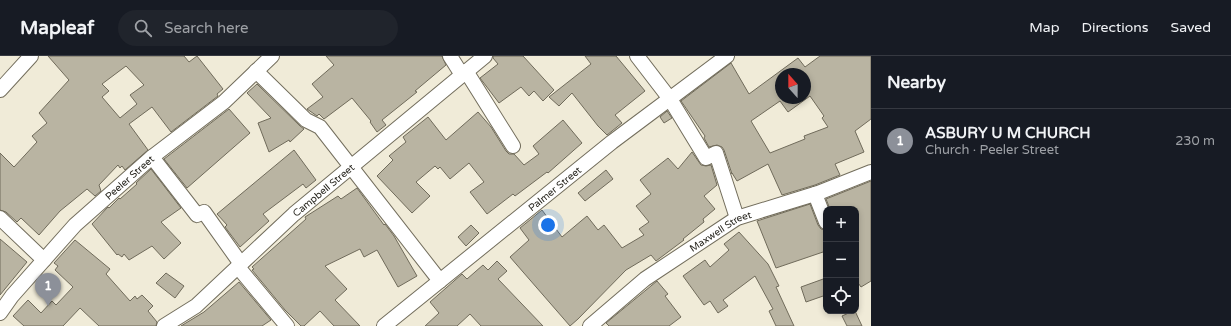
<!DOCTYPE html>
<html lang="en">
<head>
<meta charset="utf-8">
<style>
	:root { --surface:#171b24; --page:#20242c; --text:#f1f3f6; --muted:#9ea1a6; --line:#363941; --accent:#8c9099 }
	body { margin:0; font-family:"Varela Round",sans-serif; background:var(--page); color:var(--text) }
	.controls { position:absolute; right:12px; bottom:12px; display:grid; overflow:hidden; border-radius:8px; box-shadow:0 2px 6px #0003 }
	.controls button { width:36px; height:36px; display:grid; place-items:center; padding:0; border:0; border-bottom:1px solid var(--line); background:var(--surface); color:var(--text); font:20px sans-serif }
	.compass { position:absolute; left:775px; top:12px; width:36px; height:36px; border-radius:50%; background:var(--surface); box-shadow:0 2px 6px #0003; rotate:339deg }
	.you { position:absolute; left:548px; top:169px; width:14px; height:14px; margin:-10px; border:3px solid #fff; border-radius:50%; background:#1a73e8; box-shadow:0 0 0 6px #1a73e833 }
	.badge { display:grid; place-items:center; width:26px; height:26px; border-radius:50%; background:var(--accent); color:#fff; font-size:13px; font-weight:700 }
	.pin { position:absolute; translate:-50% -33px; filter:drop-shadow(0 1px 2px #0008) }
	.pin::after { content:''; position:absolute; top:21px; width:14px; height:12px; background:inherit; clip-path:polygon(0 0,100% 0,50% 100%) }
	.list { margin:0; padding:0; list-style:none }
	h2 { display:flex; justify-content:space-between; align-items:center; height:52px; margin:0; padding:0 16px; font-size:17px }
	h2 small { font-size:13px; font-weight:400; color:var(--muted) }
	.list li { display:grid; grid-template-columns:26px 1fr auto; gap:12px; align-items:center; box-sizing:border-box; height:64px; padding:0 16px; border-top:1px solid var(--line) }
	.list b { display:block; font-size:15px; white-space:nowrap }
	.list p { margin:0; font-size:13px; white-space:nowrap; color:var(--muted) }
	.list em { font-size:13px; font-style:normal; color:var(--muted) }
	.icon { flex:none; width:22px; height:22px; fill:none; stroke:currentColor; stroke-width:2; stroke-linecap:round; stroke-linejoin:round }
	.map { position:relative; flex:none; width:871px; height:270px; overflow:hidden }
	header { display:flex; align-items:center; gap:24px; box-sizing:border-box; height:56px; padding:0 20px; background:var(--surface); border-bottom:1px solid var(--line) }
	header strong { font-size:19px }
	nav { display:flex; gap:22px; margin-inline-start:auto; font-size:14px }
	.search { width:280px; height:36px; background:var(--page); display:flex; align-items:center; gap:10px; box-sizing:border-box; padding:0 14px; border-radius:22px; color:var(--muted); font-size:15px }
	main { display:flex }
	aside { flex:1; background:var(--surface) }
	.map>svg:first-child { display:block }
</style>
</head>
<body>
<header>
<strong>Mapleaf</strong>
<div class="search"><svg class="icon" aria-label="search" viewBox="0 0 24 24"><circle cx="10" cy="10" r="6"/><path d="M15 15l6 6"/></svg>Search here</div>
<nav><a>Map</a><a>Directions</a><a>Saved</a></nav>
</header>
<main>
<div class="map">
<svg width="871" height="270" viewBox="0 0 871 270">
	<rect width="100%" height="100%" fill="#f0ebd8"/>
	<g fill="#b9b4a2" stroke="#706b5b" fill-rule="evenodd">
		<path d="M48,0H184L189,6L197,0L223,33L217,38L218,40L171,76L152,51L129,68L148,94L125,114L122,110L120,112L118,109L99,129L101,135L95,140L87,133L60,155L39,179L21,162L17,166L6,156L0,154V97L14,111L37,86L32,80L47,67L39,57L69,24ZM126,10L144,29L130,39L137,48L120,62L102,41L109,35L102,28Z"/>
		<polygon points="326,0 442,0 446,9 415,35 417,36 382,64 386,69 377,76 370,66 371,65 352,42 324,63 319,58 317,60 307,53 323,41 312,28 334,9"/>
		<polygon points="493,0 523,0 554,34 543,45 534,35 529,40 521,31 499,47 480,22 498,8 493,2"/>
		<polygon points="585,0 616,0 645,35 615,59 622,67 607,79 598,70 572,37 559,50 549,41 591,8"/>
		<path d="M820,0H871V63L855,75L864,96L835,108L840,119L815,129L782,139L768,108L737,125L732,117V118L724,94L722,91L717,89L709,91L704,82L705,80L681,45L731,7L749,38L798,2L805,11ZM781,18H805V42H781ZM810,40L824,60L822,62L828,71L804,80L805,83L770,97L751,65L780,45L788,56Z"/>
		<polygon points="257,28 300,70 304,73 290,86 289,84 269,96 258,67 271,62 247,37"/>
		<polygon points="229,53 250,77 187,132 164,103"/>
		<polygon points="667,55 672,62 664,67 660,61"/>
		<polygon points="478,56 491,71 506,95 509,98 514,98 524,109 539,98 533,90 563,64 582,87 548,117 547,116 515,140 513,138 487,158 470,136 484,126 469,107 450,123 440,111 438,113 435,110 416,126 430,140 412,157 377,120 393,104 389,100 406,86 403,81 428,61 446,84"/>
		<polygon points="294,94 316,124 306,132 303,128 263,158 269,165 240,191 225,171 227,169 217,158"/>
		<polygon points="692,96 701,109 706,110 711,109 717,129 704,140 715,153 703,163 704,166 683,183 684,184 656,205 651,199 626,214 578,263 570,270 510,201 529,184 520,172 542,154 562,181 587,160 598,174 604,169 622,192 644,179 639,173 649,166 636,150 651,138 640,124 668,102 678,113"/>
		<polygon points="151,113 181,152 161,166 181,187 164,203 152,190 129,204 124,198 122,201 118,198 117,199 92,168 108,151 109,152 119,142 120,143 137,128 136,127"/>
		<polygon points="606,114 613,123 585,145 578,137"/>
		<polygon points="871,125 871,225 861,231 856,224 856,153 830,153 826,143"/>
		<polygon points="357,132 384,169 385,168 394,180 417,220 398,231 377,194 364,201 360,193 325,210 347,233 335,244 360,270 334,270 320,255 304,270 301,270 285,254 252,214 254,213 252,211 306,163 305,161 338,140 341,143"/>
		<polygon points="810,148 818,169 821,173 826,174 826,195 776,212 757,165"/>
		<polygon points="471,169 479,177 466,190 458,181"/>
		<polygon points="739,176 768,208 779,230 776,231 794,270 776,270 769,255 773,253 755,220 723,244 728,250 718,257 710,245 704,249 683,220 705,204 710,211 729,194 724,188"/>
		<polygon points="0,183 27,206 0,239"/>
		<polygon points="75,184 110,213 106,218 130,245 135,240 137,243 142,239 153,250 148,255 157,266 156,270 99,270 80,252 63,270 24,270 13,260 28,244 41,257 52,245 56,249 73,231 55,214 58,210 54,207"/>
		<polygon points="497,205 507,215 498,223 543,270 481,270 470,258 457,270 425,270 439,257 430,246 462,218 467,223 483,209 488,214"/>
		<polygon points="166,217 184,230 175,242 156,227"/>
		<polygon points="826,222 826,239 806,246 801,231"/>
		<polygon points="657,225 668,238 665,240 681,261 669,270 609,270 606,267"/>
		<polygon points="239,226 271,264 262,270 181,270 204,256"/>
		<polygon points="853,255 855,255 862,270 847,270 842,260"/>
	</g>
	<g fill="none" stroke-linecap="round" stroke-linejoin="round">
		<defs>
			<g id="minor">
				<polyline points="450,0 462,19"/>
				<polyline points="637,0 670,43 706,102 716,97 737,162"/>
				<polyline points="256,15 306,64 320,71 440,225"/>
				<polyline points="466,15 513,90"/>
				<polyline points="0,34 31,0"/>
				<polyline points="152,101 197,159 204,156 241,208"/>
				<polyline points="815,138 826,166"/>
				<polyline points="0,162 44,204"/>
				<polyline points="238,211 287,270"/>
				<path id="s1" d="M0,257L12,240L75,169L152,101L224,46L272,0"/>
				<path id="s2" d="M164,270L196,250L294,158L485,0"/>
				<path id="s3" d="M384,270L612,86L727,0"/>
				<path id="s4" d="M590,270L645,223L737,162L818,137L871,116"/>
			</g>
		</defs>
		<use href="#minor" stroke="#736e5d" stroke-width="16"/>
		<use href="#minor" stroke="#fff" stroke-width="14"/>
	</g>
	<g text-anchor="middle" stroke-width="3" stroke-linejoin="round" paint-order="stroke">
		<g font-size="10" fill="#28261f" stroke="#fff">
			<text dy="4" stroke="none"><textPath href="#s1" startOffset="188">Peeler Street</textPath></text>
			<text dy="4" stroke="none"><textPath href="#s3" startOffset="219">Palmer Street</textPath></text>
			<text dy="4" stroke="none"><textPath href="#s2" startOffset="210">Campbell Street</textPath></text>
			<text dy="4" stroke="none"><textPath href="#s4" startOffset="162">Maxwell Street</textPath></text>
		</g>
	</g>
</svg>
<div class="controls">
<button>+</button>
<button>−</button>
<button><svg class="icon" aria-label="locate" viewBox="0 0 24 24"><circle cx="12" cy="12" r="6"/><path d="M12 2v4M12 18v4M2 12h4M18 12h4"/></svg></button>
</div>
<svg class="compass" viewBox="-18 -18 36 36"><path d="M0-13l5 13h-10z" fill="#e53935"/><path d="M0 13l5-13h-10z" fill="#9ea1a6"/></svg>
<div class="you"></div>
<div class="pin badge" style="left:48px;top:250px">1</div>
</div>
<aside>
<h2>Nearby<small></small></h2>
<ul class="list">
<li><span class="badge">1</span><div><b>ASBURY U M CHURCH</b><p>Church · Peeler Street</p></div><em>230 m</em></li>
</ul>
</aside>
</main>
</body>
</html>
